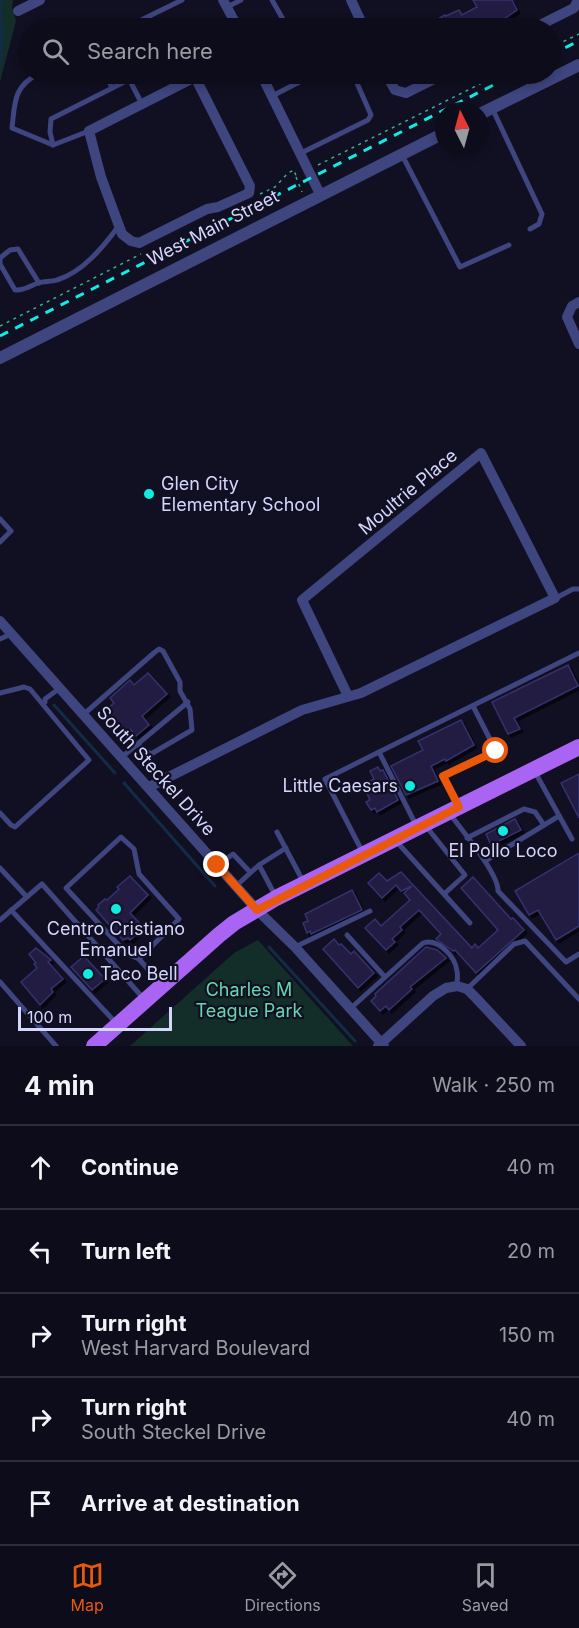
<!DOCTYPE html>
<html lang="en">
<head>
<meta charset="utf-8">
<style>
	:root { --surface:#0d0c1a; --page:#161523; --text:#f1f3f6; --muted:#9a9ba2; --line:#2d2c39; --accent:#ea580c }
	body { margin:0; font-family:Inter,sans-serif; background:var(--page); color:var(--text) }
	.compass { position:absolute; left:435px; top:102px; width:54px; height:54px; border-radius:50%; background:var(--surface); box-shadow:0 3px 9px #0003; rotate:354deg }
	.scale { position:absolute; left:18px; bottom:15px; width:154px; box-sizing:border-box; padding-left:6px; border:3px solid #d5d6fc; border-top:0; font-size:16px; line-height:21px; white-space:nowrap; color:#d5d6fc; -webkit-text-stroke:4px #111023; paint-order:stroke }
	.stop { position:absolute; width:18px; height:18px; margin:-14px; border:4px solid #ea580c; border-radius:50%; background:#fff }
	.stop.end { background:#ea580c; border-color:#fff; box-shadow:0 2px 6px #0008 }
	.list { margin:0; padding:0; list-style:none }
	h2 { display:flex; justify-content:space-between; align-items:center; height:78px; margin:0; padding:0 24px; font-size:26px }
	h2 small { font-size:20px; font-weight:400; color:var(--muted) }
	.list li { display:grid; grid-template-columns:39px 1fr auto; gap:18px; align-items:center; box-sizing:border-box; height:84px; padding:0 24px; border-top:2px solid var(--line) }
	.list b { display:block; font-size:22px; white-space:nowrap }
	.list p { margin:0; font-size:20px; white-space:nowrap; color:var(--muted) }
	.list em { font-size:20px; font-style:normal; color:var(--muted) }
	.icon { flex:none; width:33px; height:33px; fill:none; stroke:currentColor; stroke-width:2; stroke-linecap:round; stroke-linejoin:round }
	.map { position:relative; flex:none; width:579px; height:1046px; overflow:hidden }
	.search { position:absolute; background:var(--surface); box-shadow:0 3px 9px #0003; left:18px; right:18px; top:18px; height:66px; display:flex; align-items:center; gap:15px; box-sizing:border-box; padding:0 21px; border-radius:33px; color:var(--muted); font-size:22px }
	.sheet { height:498px; background:var(--surface) }
	nav { display:flex; justify-content:space-around; align-items:center; box-sizing:border-box; height:84px; border-top:2px solid var(--line); background:var(--surface); font-size:16px; color:var(--muted) }
	nav a { display:grid; justify-items:center; gap:3px }
	nav .on { color:var(--accent) }
	.map>svg:first-child { display:block }
</style>
</head>
<body>
<div class="map">
<svg width="579" height="1046" viewBox="0 0 579 1046">
	<defs>
		<filter id="shadow"><feDropShadow dx="3" dy="3" stdDeviation="0" flood-color="#0009"/></filter>
	</defs>
	<rect width="100%" height="100%" fill="#111023"/>
	<g fill="#132d28">
		<polygon points="0,0 13,0 12,8 16,21 0,82"/>
		<polygon points="258,940 353,1046 130,1046 234,953"/>
	</g>
	<g fill="none" stroke-linecap="round" stroke-linejoin="round">
		<g stroke="#122c45" stroke-width="3">
			<polyline points="0,65 2,34 0,8 2,0"/>
			<polyline points="54,705 115,773"/>
			<polyline points="124,783 215,886"/>
			<polyline points="269,947 355,1041"/>
		</g>
	</g>
	<g fill="#201d43" stroke="#34316d" stroke-width="1.5" filter="url(#shadow)">
		<polygon points="473,0 512,0 517,10 501,21 500,19 486,25 484,20 468,28 422,28 445,15 446,16 459,10 462,15 477,7"/>
		<polygon points="568,665 578,686 514,718 520,729 508,734 492,702"/>
		<polygon points="148,673 167,694 142,716 149,725 136,736 130,729 126,732 106,710 114,703 110,698 130,680 134,685"/>
		<polygon points="461,720 474,745 446,761 445,759 431,766 438,781 406,795 391,766 423,750 418,741"/>
		<polygon points="378,767 380,771 383,770 398,800 377,812 375,808 371,810 366,802 370,800 363,785 374,779 370,771"/>
		<polygon points="579,774 579,818 561,783"/>
		<polygon points="515,819 521,830 491,845 486,834"/>
		<polygon points="579,853 579,926 556,940 538,910 529,915 515,891"/>
		<polygon points="401,872 472,948 475,944 478,948 498,930 461,888 473,877 511,919 513,918 524,930 476,973 455,950 453,951 436,939 441,934 419,910 400,927 402,930 392,939 395,942 386,950 365,928 375,919 381,926 410,900 404,893 412,886 401,891 396,885 382,898 368,883 379,873 387,881"/>
		<polygon points="130,876 148,895 130,913 144,928 130,940 128,938 123,940 96,910 99,907 98,905 105,899 107,900 119,889 117,887"/>
		<polygon points="352,890 362,910 311,934 310,931 307,933 303,923 308,921 305,914"/>
		<polygon points="334,939 339,945 341,944 351,954 354,951 374,973 358,988 323,949"/>
		<polygon points="426,947 437,950 446,958 410,987 412,989 389,1010 386,1006 380,1011 371,1001 376,996 375,994"/>
		<polygon points="36,948 51,960 48,962 63,979 51,989 53,992 40,1005 21,982 37,968 34,964 36,963 29,954"/>
		<polygon points="84,956 105,979 92,990 71,967"/>
	</g>
	<g fill="none" stroke-linecap="round" stroke-linejoin="round">
		<g stroke="#38ad95" stroke-width="1.5" stroke-dasharray="3 4.5" stroke-linecap="butt">
			<polyline points="550,48 579,34"/>
			<polyline points="318,165 500,74"/>
			<polyline points="296,177 302,192"/>
			<polyline points="260,194 275,187 288,173 294,170 296,176 298,175"/>
			<polyline points="0,326 141,254"/>
		</g>
		<g stroke="#3e457f" stroke-width="5">
			<polyline points="272,0 288,28"/>
			<polyline points="227,7 241,0"/>
			<polyline points="125,28 182,0"/>
			<path d="M38,74C13,87 15,103 12,128L53,145L89,131"/>
			<polyline points="106,74 112,88"/>
			<polyline points="129,79 142,104"/>
			<polyline points="272,96 315,74"/>
			<polyline points="492,108 542,214 539,224 530,229"/>
			<polyline points="53,145 50,132 51,119 140,74"/>
			<polyline points="301,153 368,120 371,115 353,74"/>
			<polyline points="402,155 460,267 509,245"/>
			<polyline points="0,258 10,250 18,249 39,283"/>
			<path d="M0,259V264L15,290C24,291 30,286 38,283C44,281 51,282 57,280C83,272 103,247 118,227"/>
			<polyline points="0,519 11,531 0,542"/>
			<polyline points="556,598 573,589 579,589"/>
			<polyline points="0,639 11,634"/>
			<polyline points="0,693 24,687 30,689 89,760 15,827 11,825 0,813"/>
			<polyline points="45,702 45,699 60,688"/>
			<polyline points="84,714 155,652 159,649 163,651 180,682 180,691 190,709 192,730 151,754 138,745"/>
			<polyline points="379,752 579,653"/>
			<polyline points="122,757 188,702"/>
			<polyline points="535,772 572,839"/>
			<polyline points="458,806 443,776 496,751 473,706"/>
			<path d="M450,814C461,829 499,874 498,891L566,962L579,954"/>
			<polyline points="425,825 465,875 444,894"/>
			<polyline points="277,832 304,883"/>
			<polyline points="467,838 524,809 535,812 544,825"/>
			<polyline points="396,841 470,923"/>
			<polyline points="363,853 325,779 379,752 416,825"/>
			<polyline points="485,861 559,816"/>
			<polyline points="218,865 233,854 250,872"/>
			<polyline points="0,868 27,897"/>
			<polyline points="236,886 259,865"/>
			<polyline points="276,897 259,865 286,848"/>
			<polyline points="11,910 116,1023"/>
			<polyline points="0,920 42,884 144,999"/>
			<polyline points="347,935 385,977"/>
			<polyline points="295,947 370,911"/>
			<polyline points="139,959 179,919 139,874 134,849 121,837 66,888 127,954 139,959 160,983"/>
			<polyline points="0,982 56,1046"/>
			<polyline points="467,989 514,944 525,941 579,999"/>
			<path d="M351,1008L423,943C438,938 455,956 457,971C458,975 457,981 457,986"/>
		</g>
		<g stroke="#3e457f" stroke-width="10">
			<polyline points="223,0 238,28"/>
			<polyline points="351,0 364,28"/>
			<polyline points="18,11 40,0"/>
			<polyline points="534,28 574,8 578,0"/>
			<polyline points="261,74 320,194"/>
			<polyline points="386,74 395,90 406,93 444,74"/>
			<polyline points="195,77 250,186 249,193 218,207 207,209 139,243 131,241 122,234 101,177 89,131 195,77 202,74"/>
			<polyline points="579,302 572,306 567,317 579,344"/>
			<polyline points="0,621 257,910 295,947 384,1046"/>
			<polyline points="149,787 302,710 361,693 555,598 481,453 302,600 348,696"/>
			<polyline points="378,1046 433,996 446,988 457,986 467,989 476,998 521,1046"/>
		</g>
		<g stroke="#3e457f" stroke-width="12">
			<polyline points="480,114 579,65"/>
			<polyline points="0,358 444,133"/>
		</g>
		<polyline stroke="#aa64f4" stroke-width="16" points="94,1046 219,935 234,923 276,898 579,747"/>
		<g stroke="#11ece2" stroke-width="3" stroke-dasharray="9 8" stroke-linecap="butt">
			<polyline points="550,55 579,41"/>
			<polyline points="0,336 515,74"/>
		</g>
	</g>
	<g fill="none" stroke-linecap="round" stroke-linejoin="round">
		<polyline stroke="#ea580c" stroke-width="8" points="217,865 257,910 459,807 443,776 496,751"/>
	</g>
	<g fill="#11ece2" stroke="#111023" stroke-width="2">
		<circle cx="149" cy="494" r="6"/>
		<circle cx="410" cy="786" r="6"/>
		<circle cx="503" cy="831" r="6"/>
		<circle cx="116" cy="909" r="6"/>
		<circle cx="88" cy="974" r="6"/>
	</g>
	<g text-anchor="middle" stroke-width="4.5" stroke-linejoin="round" paint-order="stroke">
		<g font-size="18" fill="#d5d6fc" stroke="#111023">
			<text transform="translate(213 228) rotate(-27)" y="6">West Main Street</text>
			<text transform="translate(408 492) rotate(-40)" y="6">Moultrie Place</text>
			<text transform="translate(156 771) rotate(48)" y="6">South Steckel Drive</text>
		</g>
		<g font-size="18" fill="#d5d6fc" stroke="#111023" text-anchor="start">
			<text x="161" y="490">Glen City<tspan x="161" dy="21">Elementary School</tspan></text>
			<text x="398" y="792" text-anchor="end">Little Caesars</text>
			<text x="503" y="857" text-anchor="middle">El Pollo Loco</text>
			<text x="116" y="935" text-anchor="middle">Centro Cristiano<tspan x="116" dy="21">Emanuel</tspan></text>
			<text x="100" y="980">Taco Bell</text>
		</g>
		<g font-size="18" fill="#66d7ab" stroke="#111023">
			<text x="249" y="996">Charles M<tspan x="249" dy="21">Teague Park</tspan></text>
		</g>
	</g>
</svg>
<svg class="compass" viewBox="-18 -18 36 36"><path d="M0-13l5 13h-10z" fill="#e53935"/><path d="M0 13l5-13h-10z" fill="#9a9ba2"/></svg>
<div class="scale">100 m</div>
<div class="stop" style="left:496px;top:751px"></div>
<div class="stop end" style="left:217px;top:865px"></div>
<div class="search"><svg class="icon" aria-label="search" viewBox="0 0 24 24"><circle cx="10" cy="10" r="6"/><path d="M15 15l6 6"/></svg>Search here</div>
</div>
<section class="sheet">
<h2>4 min<small>Walk · 250 m</small></h2>
<ul class="list">
<li><svg class="icon" aria-label="ahead" viewBox="0 0 24 24"><path d="M12 20V5M6 11l6-6 6 6"/></svg><div><b>Continue</b></div><em>40 m</em></li>
<li><svg class="icon" aria-label="left" viewBox="0 0 24 24"><path d="M17 20v-9H6M10 6l-5 5 5 5"/></svg><div><b>Turn left</b></div><em>20 m</em></li>
<li><svg class="icon" aria-label="right" viewBox="0 0 24 24"><path d="M7 20v-9h11M14 6l5 5-5 5"/></svg><div><b>Turn right</b><p>West Harvard Boulevard</p></div><em>150 m</em></li>
<li><svg class="icon" aria-label="right" viewBox="0 0 24 24"><path d="M7 20v-9h11M14 6l5 5-5 5"/></svg><div><b>Turn right</b><p>South Steckel Drive</p></div><em>40 m</em></li>
<li><svg class="icon" aria-label="arrive" viewBox="0 0 24 24"><path d="M6 21V4h12l-3 4 3 4H6"/></svg><div><b>Arrive at destination</b></div></li>
</ul>
</section>
<nav>
<a class="on"><svg class="icon" aria-label="map" viewBox="0 0 24 24"><path d="M3 6l6-2 6 2 6-2v14l-6 2-6-2-6 2zM9 4v14M15 6v14"/></svg>Map</a>
<a><svg class="icon" aria-label="directions" viewBox="0 0 24 24"><path d="M12 3l9 9-9 9-9-9zM9 14v-3h6M13 9l2 2-2 2"/></svg>Directions</a>
<a><svg class="icon" aria-label="saved" viewBox="0 0 24 24"><path d="M7 4h10v16l-5-4-5 4z"/></svg>Saved</a>
</nav>
</body>
</html>
